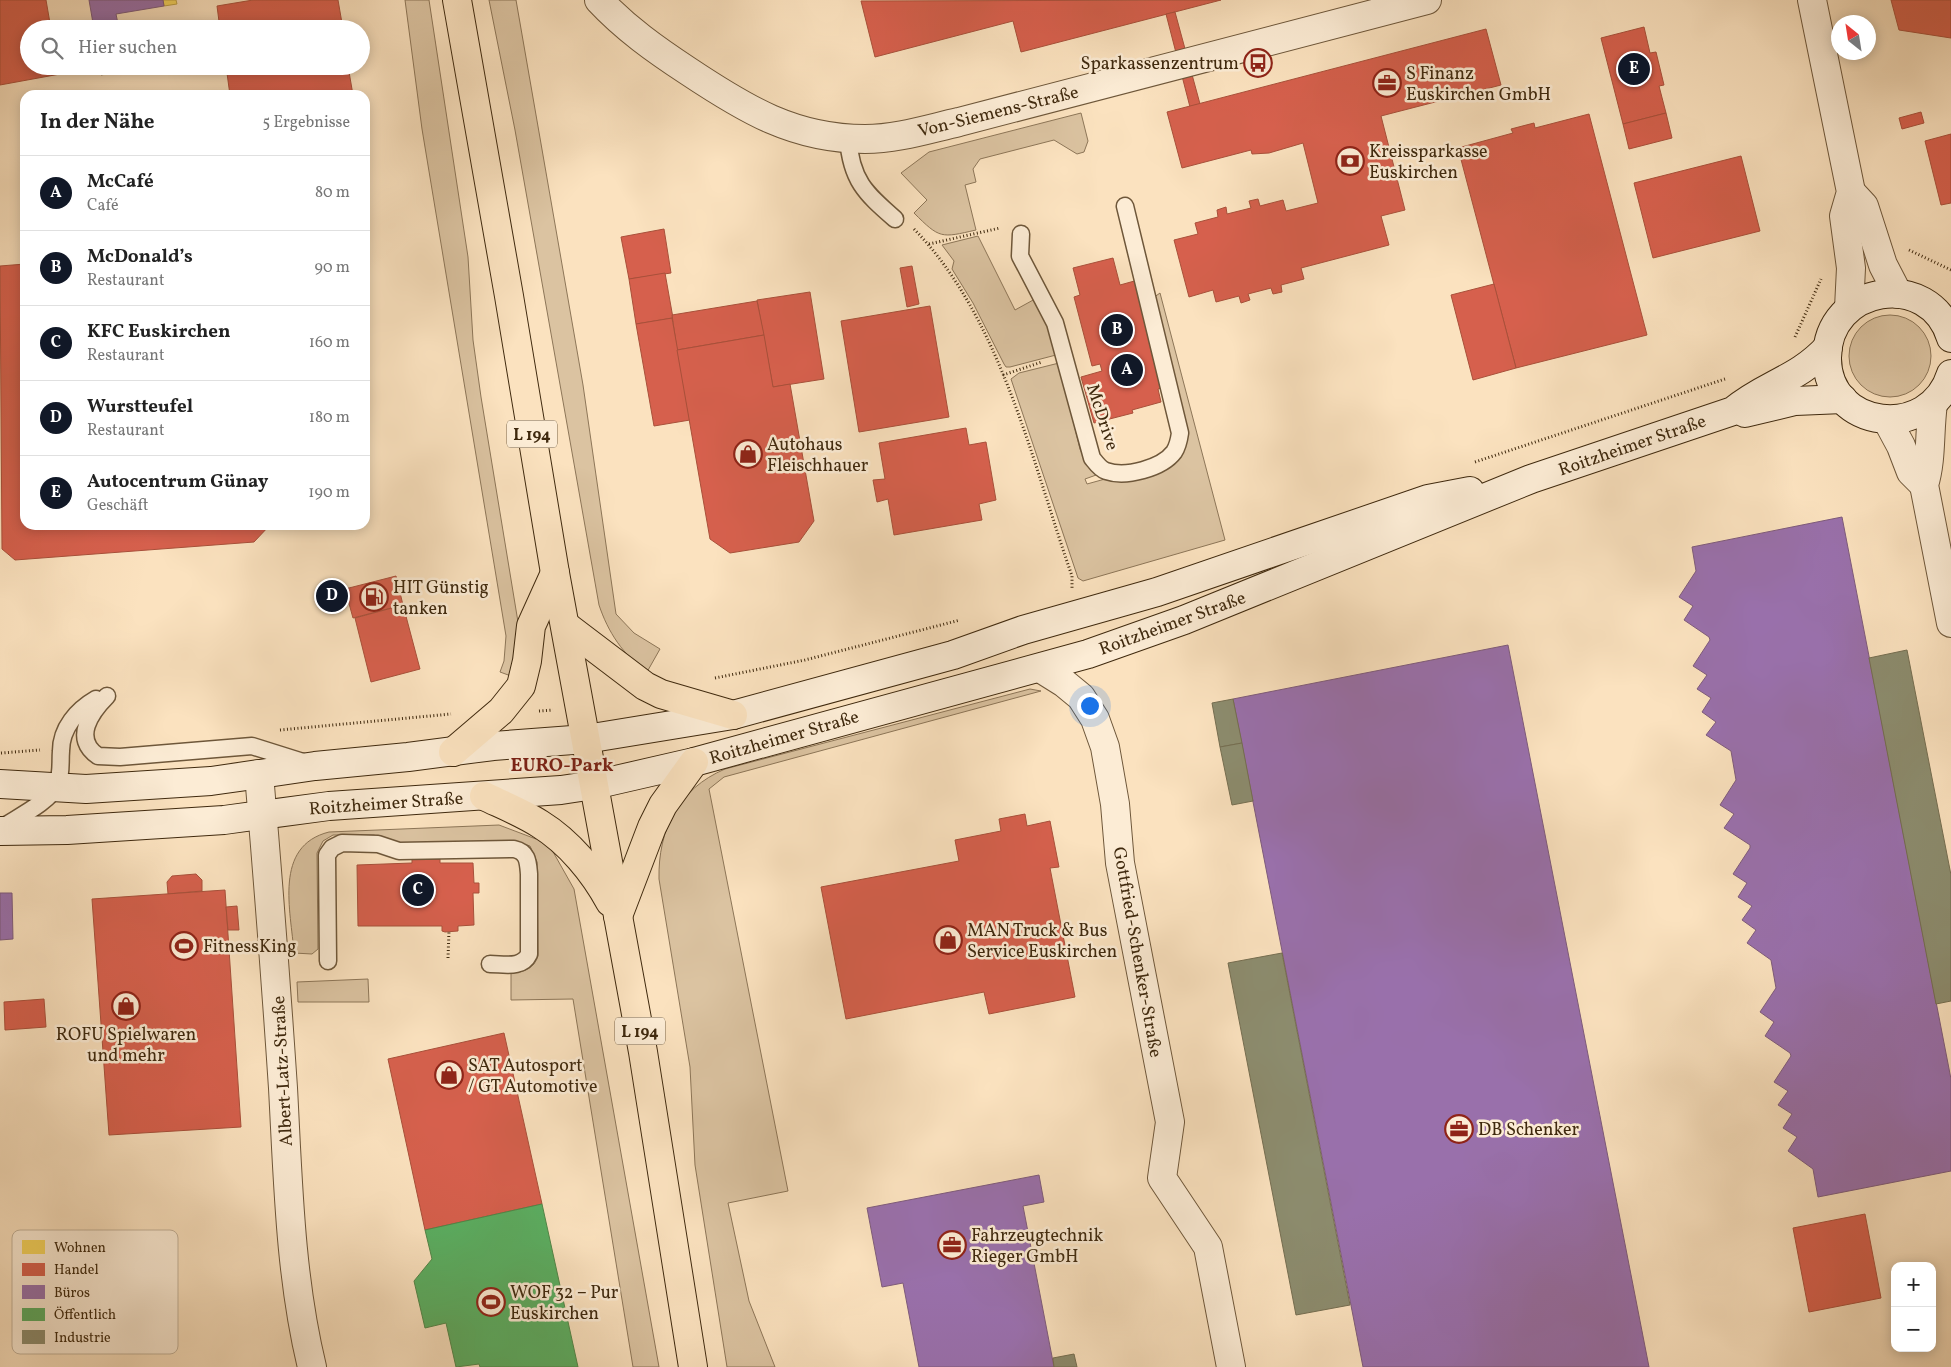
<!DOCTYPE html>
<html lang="de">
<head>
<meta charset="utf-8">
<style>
	:root { --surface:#fff; --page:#f2f2f2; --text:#222; --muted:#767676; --line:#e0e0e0; --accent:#111827 }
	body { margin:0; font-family:Vollkorn,serif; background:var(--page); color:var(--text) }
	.controls { position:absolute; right:15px; bottom:15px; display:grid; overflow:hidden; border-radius:10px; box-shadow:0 2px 12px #0003 }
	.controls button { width:45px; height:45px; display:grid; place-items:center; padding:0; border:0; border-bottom:1px solid var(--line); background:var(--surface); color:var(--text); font:25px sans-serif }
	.compass { position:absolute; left:1831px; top:15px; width:45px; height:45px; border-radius:50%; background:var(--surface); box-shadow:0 2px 12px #0003; rotate:330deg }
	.you { position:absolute; left:1089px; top:705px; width:18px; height:18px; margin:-12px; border:4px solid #fff; border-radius:50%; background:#1a73e8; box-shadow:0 0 0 8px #1a73e833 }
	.badge { display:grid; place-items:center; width:32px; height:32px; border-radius:50%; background:var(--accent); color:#fff; font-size:16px; font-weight:700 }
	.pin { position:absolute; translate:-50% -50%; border:2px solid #fff; box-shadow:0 1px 5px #0006 }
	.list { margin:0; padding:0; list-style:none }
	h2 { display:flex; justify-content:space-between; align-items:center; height:65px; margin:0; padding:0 20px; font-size:21px }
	h2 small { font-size:16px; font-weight:400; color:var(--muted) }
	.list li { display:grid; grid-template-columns:32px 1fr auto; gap:15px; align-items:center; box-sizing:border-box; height:75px; padding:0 20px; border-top:1px solid var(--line) }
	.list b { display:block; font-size:19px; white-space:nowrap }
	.list p { margin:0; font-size:16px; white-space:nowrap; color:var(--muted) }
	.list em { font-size:16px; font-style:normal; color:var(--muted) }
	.icon { flex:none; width:28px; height:28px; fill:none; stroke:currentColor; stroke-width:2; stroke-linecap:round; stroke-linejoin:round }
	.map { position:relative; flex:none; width:1951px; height:1367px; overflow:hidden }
	.search { position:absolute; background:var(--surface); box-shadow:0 2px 12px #0003; left:20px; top:20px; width:350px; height:55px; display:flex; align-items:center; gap:12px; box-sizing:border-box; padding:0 18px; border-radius:28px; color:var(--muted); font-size:19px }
	.panel { position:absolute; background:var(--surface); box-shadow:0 2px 12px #0003; left:20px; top:90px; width:350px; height:440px; border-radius:15px }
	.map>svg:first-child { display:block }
</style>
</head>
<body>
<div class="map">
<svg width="1951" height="1367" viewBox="0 0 1951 1367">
	<rect width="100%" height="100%" fill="#fbe2bf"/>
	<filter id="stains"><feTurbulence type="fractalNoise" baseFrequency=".004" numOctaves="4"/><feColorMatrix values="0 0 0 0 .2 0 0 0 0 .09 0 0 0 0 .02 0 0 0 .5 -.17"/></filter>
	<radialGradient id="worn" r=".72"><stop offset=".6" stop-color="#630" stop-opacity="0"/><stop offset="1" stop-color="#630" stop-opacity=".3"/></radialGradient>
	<g fill="#dbc3a1" stroke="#8d7658">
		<polygon points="405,0 429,0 468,257 473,340 481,397 518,622 511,676 500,672 504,661 506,636 422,129"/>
		<path d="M489,0H516L583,385L616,614L634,633L660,649L647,672C623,655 608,632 599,605L515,130Z"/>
		<polygon points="109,66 148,66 101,75 100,68"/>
		<path d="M1081,113L1088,141L1084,152L1077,154L1054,140L980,159L973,169L976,182L965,185L976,230C941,238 940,239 914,213L927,200L901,173L929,152Z"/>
		<polygon points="978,236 1015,310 1035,299 1048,325 1056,355 1010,367 1006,367 1004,364 973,303 952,269 954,261 942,245"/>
		<polygon points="1160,293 1225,540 1083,581 1078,578 1075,569 1011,379 1019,373 1059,363 1080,449 1086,462 1099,474 1085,479 1087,484 1177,459 1153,298"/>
		<circle cx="1890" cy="356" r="41"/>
		<path d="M1030,689L1041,691L724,777L709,789L788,1191L728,1203L749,1301L775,1367H727L695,1165L690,1067L659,879C658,830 678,789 725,769Z"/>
		<path d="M499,825L536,839L538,835L552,850L574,889L659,1367H633L573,999L511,1000V973C524,972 534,969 538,956L537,862L530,846L515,842L401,846L374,835H333L323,841L317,853L318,949L312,954L294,953C291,911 273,846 329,832Z"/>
		<polygon points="368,979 369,1002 298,1002 297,982"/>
	</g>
	<polygon fill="#f6d55c" stroke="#bfa145" points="163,0 176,0 177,4 164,6"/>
	<g fill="#d6604d" stroke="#a9503a">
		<polygon points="0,0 46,0 51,29 29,29 29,66 58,66 60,74 0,85"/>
		<polygon points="253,0 338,0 343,29 220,29 217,6"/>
		<polygon points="1221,0 1021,52 1013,21 875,57 861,1"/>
		<polygon points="1891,0 1951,0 1951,38 1899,30"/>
		<polygon points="1175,12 1200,104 1190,107 1166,14"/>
		<polygon points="1644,27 1650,53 1656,52 1664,85 1659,86 1666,113 1623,124 1601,38"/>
		<polygon points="1486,29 1501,85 1381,116 1405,210 1381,216 1389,245 1301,268 1304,279 1281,285 1282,292 1273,294 1271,288 1248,294 1250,300 1241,303 1239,296 1216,302 1213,290 1189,297 1174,240 1198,234 1195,223 1218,217 1217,210 1226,207 1227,214 1251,208 1249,201 1258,199 1260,206 1283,200 1286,211 1318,203 1303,143 1269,153 1252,154 1251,150 1182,168 1167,112"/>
		<polygon points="226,66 348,66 353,95 230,95"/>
		<polygon points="1921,112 1924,123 1902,129 1899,118"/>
		<polygon points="1666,113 1672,138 1629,149 1623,124"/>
		<polygon points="1589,114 1647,335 1516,368 1458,148 1513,133 1511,129 1534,123 1535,128"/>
		<polygon points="1951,134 1951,203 1941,205 1925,141"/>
		<polygon points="1741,156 1760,231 1653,258 1634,183"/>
		<polygon points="664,229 671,273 629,279 621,237"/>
		<polygon points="1113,258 1120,285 1138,280 1165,387 1158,389 1161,402 1132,410 1133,413 1094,423 1081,377 1102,371 1100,364 1092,366 1074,297 1080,295 1073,268"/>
		<polygon points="25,264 25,525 270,525 254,542 15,560 2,549 0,266"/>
		<polygon points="912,266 919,304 907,307 900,268"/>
		<polygon points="665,273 673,318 636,324 629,279"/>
		<polygon points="1494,284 1516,368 1473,380 1451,295"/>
		<polygon points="810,292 824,379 773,387 757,300"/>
		<polygon points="757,301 764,335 677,350 672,315"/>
		<polygon points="930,306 949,417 859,432 841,321"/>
		<polygon points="672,318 690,420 654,426 636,324"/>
		<polygon points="764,335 773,387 790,384 814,521 799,542 730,553 710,539 677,350"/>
		<polygon points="966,428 969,445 986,442 996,500 979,504 982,520 894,535 888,499 877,502 873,480 885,479 879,443"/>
		<polygon points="396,576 403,605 353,618 345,589"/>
		<polygon points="403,605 420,669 371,682 355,618"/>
		<polygon points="1025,814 1027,826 1050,821 1059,867 1050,868 1075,997 989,1014 984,992 846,1019 821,887 959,861 955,840 1001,831 999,819"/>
		<polygon points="412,853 427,853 427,859 440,859 440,863 473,863 474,883 479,883 479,893 473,893 474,925 458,926 458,931 445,932 442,931 442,926 358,926 357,865 412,863"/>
		<polygon points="196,874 202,880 202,891 168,894 167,882 172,876"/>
		<polygon points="225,890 241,1127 109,1135 92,899"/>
		<polygon points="237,906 239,930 228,930 226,907"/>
		<polygon points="44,999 46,1027 5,1030 4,1002"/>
		<polygon points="504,1033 542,1204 425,1230 388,1059"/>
		<polygon points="1865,1214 1881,1298 1809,1312 1793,1228"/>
	</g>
	<g fill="#9970ab" stroke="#7e5b7c">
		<polygon points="89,0 163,0 164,6 116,14 119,29 94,29"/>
		<polygon points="1842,517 1951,1079 1951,1171 1818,1197 1813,1169 1788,1151 1797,1137 1783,1128 1792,1114 1778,1105 1788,1091 1774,1082 1791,1056 1790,1053 1765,1036 1774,1022 1760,1012 1776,988 1771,960 1747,943 1756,930 1742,920 1752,906 1738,897 1747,883 1733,874 1750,848 1750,845 1724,828 1734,814 1720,805 1736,780 1731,751 1706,735 1716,722 1702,712 1711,698 1697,689 1707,675 1693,666 1710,640 1709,637 1684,620 1693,606 1679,597 1696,571 1692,547"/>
		<polygon points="1508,645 1649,1367 1363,1367 1233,699"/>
		<polygon points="0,893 12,893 13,939 0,940"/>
		<polygon points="1039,1175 1044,1202 1023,1206 1054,1367 919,1367 903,1283 882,1287 867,1208"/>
	</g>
	<polygon fill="#5aae61" stroke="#528648" points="542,1204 578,1367 480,1367 479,1364 456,1367 446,1323 425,1328 414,1281 432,1259 425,1230"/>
	<g fill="#8c8c6e" stroke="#756e51">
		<polygon points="1907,650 1951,875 1951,1001 1936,1004 1869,658"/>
		<polygon points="1233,699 1242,743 1220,747 1212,703"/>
		<polygon points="1242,743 1253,801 1232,805 1220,747"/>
		<polygon points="1282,953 1350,1305 1296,1315 1228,963"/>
		<polygon points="1074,1354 1077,1367 1054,1367 1053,1358"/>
	</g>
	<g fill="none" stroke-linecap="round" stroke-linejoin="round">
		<defs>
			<g id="lane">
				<path d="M848,138C851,180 865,193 895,219"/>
				<path d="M1021,234L1020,256L1055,323L1092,458C1096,463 1100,469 1106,471C1126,478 1162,468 1174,452C1178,446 1179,440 1180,433L1125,206"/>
				<path d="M107,696C91,712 72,739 98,756L120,757L252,746L306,763"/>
				<path d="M0,829C16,818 50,802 57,785C62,774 60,762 61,751C61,728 77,710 96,699"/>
				<path d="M328,961L327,855L332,848L342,843L378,844L399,851L514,849C528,852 528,862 529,874V954C522,969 504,964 490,964"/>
			</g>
			<g id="street">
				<path d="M599,0C625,28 656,50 688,71C745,109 794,139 865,139C897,139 928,129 959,122L1427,0"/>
				<polyline points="1812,0 1851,192 1844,216 1851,268 1849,308"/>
				<polyline points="1851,192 1864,206 1883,265 1898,294"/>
				<path d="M1933,404C1929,431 1932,459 1924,485L1951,623"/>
				<polyline points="1887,420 1901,446 1911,472 1924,485"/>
				<polyline points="1040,668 1064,683 1081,697 1095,719 1105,747 1115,804 1120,863 1170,1122 1162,1178 1208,1247 1231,1367"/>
				<path d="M259,774C268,879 276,983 283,1088C288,1181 290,1277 312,1367"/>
			</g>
			<g id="secondary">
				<path d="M1951,338C1930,268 1826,285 1827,359C1828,430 1930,442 1951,374"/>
				<polyline points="1745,413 1795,401 1843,399"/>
				<polyline points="0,784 86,789 211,781 315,766 408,757 493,746 586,739 733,715 953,655 1023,630 1157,592 1428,499 1470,491"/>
				<path d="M0,831L67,830L224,820L329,806L561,790L594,785L694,762L1088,654L1184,620L1531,479L1733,411C1765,384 1798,380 1828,347"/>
			</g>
			<g id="primary">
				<polyline points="457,0 509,296 555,573 643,1052 693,1367"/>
				<polyline points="566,626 645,686 661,694 733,715"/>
				<polyline points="453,752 501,711 521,686 527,661 531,626 555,573"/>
				<path d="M484,796C503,805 523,813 540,824C569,842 594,872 610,902"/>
				<polyline points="618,916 652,827 663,805 694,762"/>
			</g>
		</defs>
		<use href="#lane" stroke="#6e573a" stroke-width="19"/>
		<use href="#street" stroke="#6e573a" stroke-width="30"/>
		<use href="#secondary" stroke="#3f290e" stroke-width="30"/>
		<use href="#primary" stroke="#3f290e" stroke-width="30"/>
		<g stroke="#3f290e" stroke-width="3" stroke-dasharray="1 2.5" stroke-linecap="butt">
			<path d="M914,229C1001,318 1032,462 1072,576V588"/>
			<polyline points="929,244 1000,228"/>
			<polyline points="1909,250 1951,270"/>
			<polyline points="1795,337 1821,279"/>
			<polyline points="1003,375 1042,362"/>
			<polyline points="1475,462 1725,379"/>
			<polyline points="715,678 805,660 960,620"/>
			<polyline points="539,711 553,710"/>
			<polyline points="280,730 451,714"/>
			<polyline points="1,753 40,750"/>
			<polyline points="448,958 449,931"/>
		</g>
		<use href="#lane" stroke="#fcecd5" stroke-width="16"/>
		<use href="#street" stroke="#fcecd5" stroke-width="28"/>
		<use href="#secondary" stroke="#fcecd5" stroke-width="28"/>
		<use href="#primary" stroke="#fbe2bf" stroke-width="28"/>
	</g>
	<defs>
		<symbol id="bus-ring" viewBox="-11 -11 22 22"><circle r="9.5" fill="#fcecd5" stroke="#8f2418" stroke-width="1.5"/><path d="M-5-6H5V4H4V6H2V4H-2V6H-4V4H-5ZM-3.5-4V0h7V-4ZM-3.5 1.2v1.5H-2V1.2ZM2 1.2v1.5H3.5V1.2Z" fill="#8f2418"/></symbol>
		<symbol id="office-ring" viewBox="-11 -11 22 22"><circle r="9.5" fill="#fcecd5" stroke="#8f2418" stroke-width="1.5"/><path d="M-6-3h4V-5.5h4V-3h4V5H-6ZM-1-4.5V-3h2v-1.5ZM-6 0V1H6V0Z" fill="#8f2418"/></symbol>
		<symbol id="bank-ring" viewBox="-11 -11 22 22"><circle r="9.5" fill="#fcecd5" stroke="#8f2418" stroke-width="1.5"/><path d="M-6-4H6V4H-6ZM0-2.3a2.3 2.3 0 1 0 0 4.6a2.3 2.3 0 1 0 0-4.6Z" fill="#8f2418"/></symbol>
		<symbol id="shop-ring" viewBox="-11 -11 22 22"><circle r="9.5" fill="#fcecd5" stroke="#8f2418" stroke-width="1.5"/><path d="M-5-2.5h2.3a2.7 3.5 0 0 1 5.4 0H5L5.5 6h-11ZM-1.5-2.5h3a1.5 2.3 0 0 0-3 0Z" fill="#8f2418"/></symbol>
		<symbol id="fuel-ring" viewBox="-11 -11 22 22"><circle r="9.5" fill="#fcecd5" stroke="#8f2418" stroke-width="1.5"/><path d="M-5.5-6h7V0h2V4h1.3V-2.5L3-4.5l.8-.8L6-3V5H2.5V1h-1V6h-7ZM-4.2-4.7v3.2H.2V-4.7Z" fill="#8f2418"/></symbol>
		<symbol id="stadium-ring" viewBox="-11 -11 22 22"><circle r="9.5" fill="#fcecd5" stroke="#8f2418" stroke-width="1.5"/><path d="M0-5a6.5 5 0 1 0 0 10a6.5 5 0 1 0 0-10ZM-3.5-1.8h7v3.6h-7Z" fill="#8f2418"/></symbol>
	</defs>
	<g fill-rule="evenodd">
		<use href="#bus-ring" x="1242" y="47" width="32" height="32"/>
		<use href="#office-ring" x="1371" y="67" width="32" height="32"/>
		<use href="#bank-ring" x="1334" y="145" width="32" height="32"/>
		<use href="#shop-ring" x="732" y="438" width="32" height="32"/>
		<use href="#fuel-ring" x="358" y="581" width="32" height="32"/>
		<use href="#shop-ring" x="932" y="924" width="32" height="32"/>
		<use href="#stadium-ring" x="168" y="930" width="32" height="32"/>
		<use href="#shop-ring" x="110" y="990" width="32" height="32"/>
		<use href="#shop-ring" x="433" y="1059" width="32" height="32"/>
		<use href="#office-ring" x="1443" y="1113" width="32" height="32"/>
		<use href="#office-ring" x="936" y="1229" width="32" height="32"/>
		<use href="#stadium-ring" x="475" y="1286" width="32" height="32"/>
	</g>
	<g text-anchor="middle" stroke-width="5" stroke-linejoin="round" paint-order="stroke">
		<g fill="#fcecd5" stroke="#78644a" stroke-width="1">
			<rect x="507" y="420.5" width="50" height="27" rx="4"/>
			<rect x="615" y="1017.5" width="50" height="27" rx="4"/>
		</g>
		<g font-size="16" font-weight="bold" fill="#3f290e">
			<text x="532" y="440">L 194</text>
			<text x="640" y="1037">L 194</text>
		</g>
		<g font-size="18" fill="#3f290e" stroke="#fcecd5" text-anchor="start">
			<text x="1239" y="69" text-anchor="end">Sparkassenzentrum</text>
			<text x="1406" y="79">S Finanz<tspan x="1406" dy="21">Euskirchen GmbH</tspan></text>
			<text x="1369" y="157">Kreissparkasse<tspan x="1369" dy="21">Euskirchen</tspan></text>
			<text x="767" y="450">Autohaus<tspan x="767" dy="21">Fleischhauer</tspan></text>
			<text x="393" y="593">HIT Günstig<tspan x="393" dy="21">tanken</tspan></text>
			<text x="967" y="936">MAN Truck &amp; Bus<tspan x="967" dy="21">Service Euskirchen</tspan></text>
			<text x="203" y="952">FitnessKing</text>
			<text x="126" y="1040" text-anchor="middle">ROFU Spielwaren<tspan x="126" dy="21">und mehr</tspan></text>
			<text x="468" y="1071">SAT Autosport<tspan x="468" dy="21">/ GT Automotive</tspan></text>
			<text x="1478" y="1135">DB Schenker</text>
			<text x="971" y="1241">Fahrzeugtechnik<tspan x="971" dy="21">Rieger GmbH</tspan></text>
			<text x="510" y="1298">WOF 32 – Pur<tspan x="510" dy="21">Euskirchen</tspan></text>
		</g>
		<g font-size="18" fill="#3f290e" stroke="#fcecd5">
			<text transform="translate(998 111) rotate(-14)" y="6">Von-Siemens-Straße</text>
			<text transform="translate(1103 417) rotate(72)" y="6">McDrive</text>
			<text transform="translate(1632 445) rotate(-19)" y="6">Roitzheimer Straße</text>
			<text transform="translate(1172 623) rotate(-20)" y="6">Roitzheimer Straße</text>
			<text transform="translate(784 737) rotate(-16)" y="6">Roitzheimer Straße</text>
			<text transform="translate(386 803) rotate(-4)" y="6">Roitzheimer Straße</text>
			<text transform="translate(1138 952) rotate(80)" y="6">Gottfried-Schenker-Straße</text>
			<text transform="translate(282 1071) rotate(-93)" y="6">Albert-Latz-Straße</text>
		</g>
		<g font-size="19" font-weight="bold" fill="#7a1f14" stroke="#fcecd5">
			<text x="562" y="771">EURO-Park</text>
		</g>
	</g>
	<rect x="12" y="1230" width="166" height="124" rx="8" fill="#fcecd5" stroke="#c3b299" stroke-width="1"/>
	<rect x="22" y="1240" width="23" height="14" fill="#f6d55c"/>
	<rect x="22" y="1263" width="23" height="13" fill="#d6604d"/>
	<rect x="22" y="1285" width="23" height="14" fill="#9970ab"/>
	<rect x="22" y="1308" width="23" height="13" fill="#5aae61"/>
	<rect x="22" y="1330" width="23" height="14" fill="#8c8c6e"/>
	<g font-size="14" fill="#3f290e">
		<text x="54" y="1252">Wohnen</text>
		<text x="54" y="1274">Handel</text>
		<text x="54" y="1297">Büros</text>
		<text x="54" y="1319">Öffentlich</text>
		<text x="54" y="1342">Industrie</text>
	</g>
	<rect width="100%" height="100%" filter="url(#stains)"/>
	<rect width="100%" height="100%" fill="url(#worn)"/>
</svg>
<div class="controls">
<button>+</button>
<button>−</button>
</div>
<svg class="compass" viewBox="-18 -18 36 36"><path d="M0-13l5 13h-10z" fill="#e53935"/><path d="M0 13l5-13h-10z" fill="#767676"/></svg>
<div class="you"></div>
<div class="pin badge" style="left:1127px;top:370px">A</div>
<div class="pin badge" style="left:1117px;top:330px">B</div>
<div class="pin badge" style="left:418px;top:890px">C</div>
<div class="pin badge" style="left:332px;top:596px">D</div>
<div class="pin badge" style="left:1634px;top:69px">E</div>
<div class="search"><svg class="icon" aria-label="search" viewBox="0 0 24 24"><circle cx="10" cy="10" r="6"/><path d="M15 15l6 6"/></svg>Hier suchen</div>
<section class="panel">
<h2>In der Nähe<small>5 Ergebnisse</small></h2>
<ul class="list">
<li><span class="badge">A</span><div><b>McCafé</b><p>Café</p></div><em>80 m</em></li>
<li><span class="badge">B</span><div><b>McDonald’s</b><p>Restaurant</p></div><em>90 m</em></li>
<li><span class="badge">C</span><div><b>KFC Euskirchen</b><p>Restaurant</p></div><em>160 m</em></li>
<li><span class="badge">D</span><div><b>Wurstteufel</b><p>Restaurant</p></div><em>180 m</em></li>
<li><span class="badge">E</span><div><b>Autocentrum Günay</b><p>Geschäft</p></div><em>190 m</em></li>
</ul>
</section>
</div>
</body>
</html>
